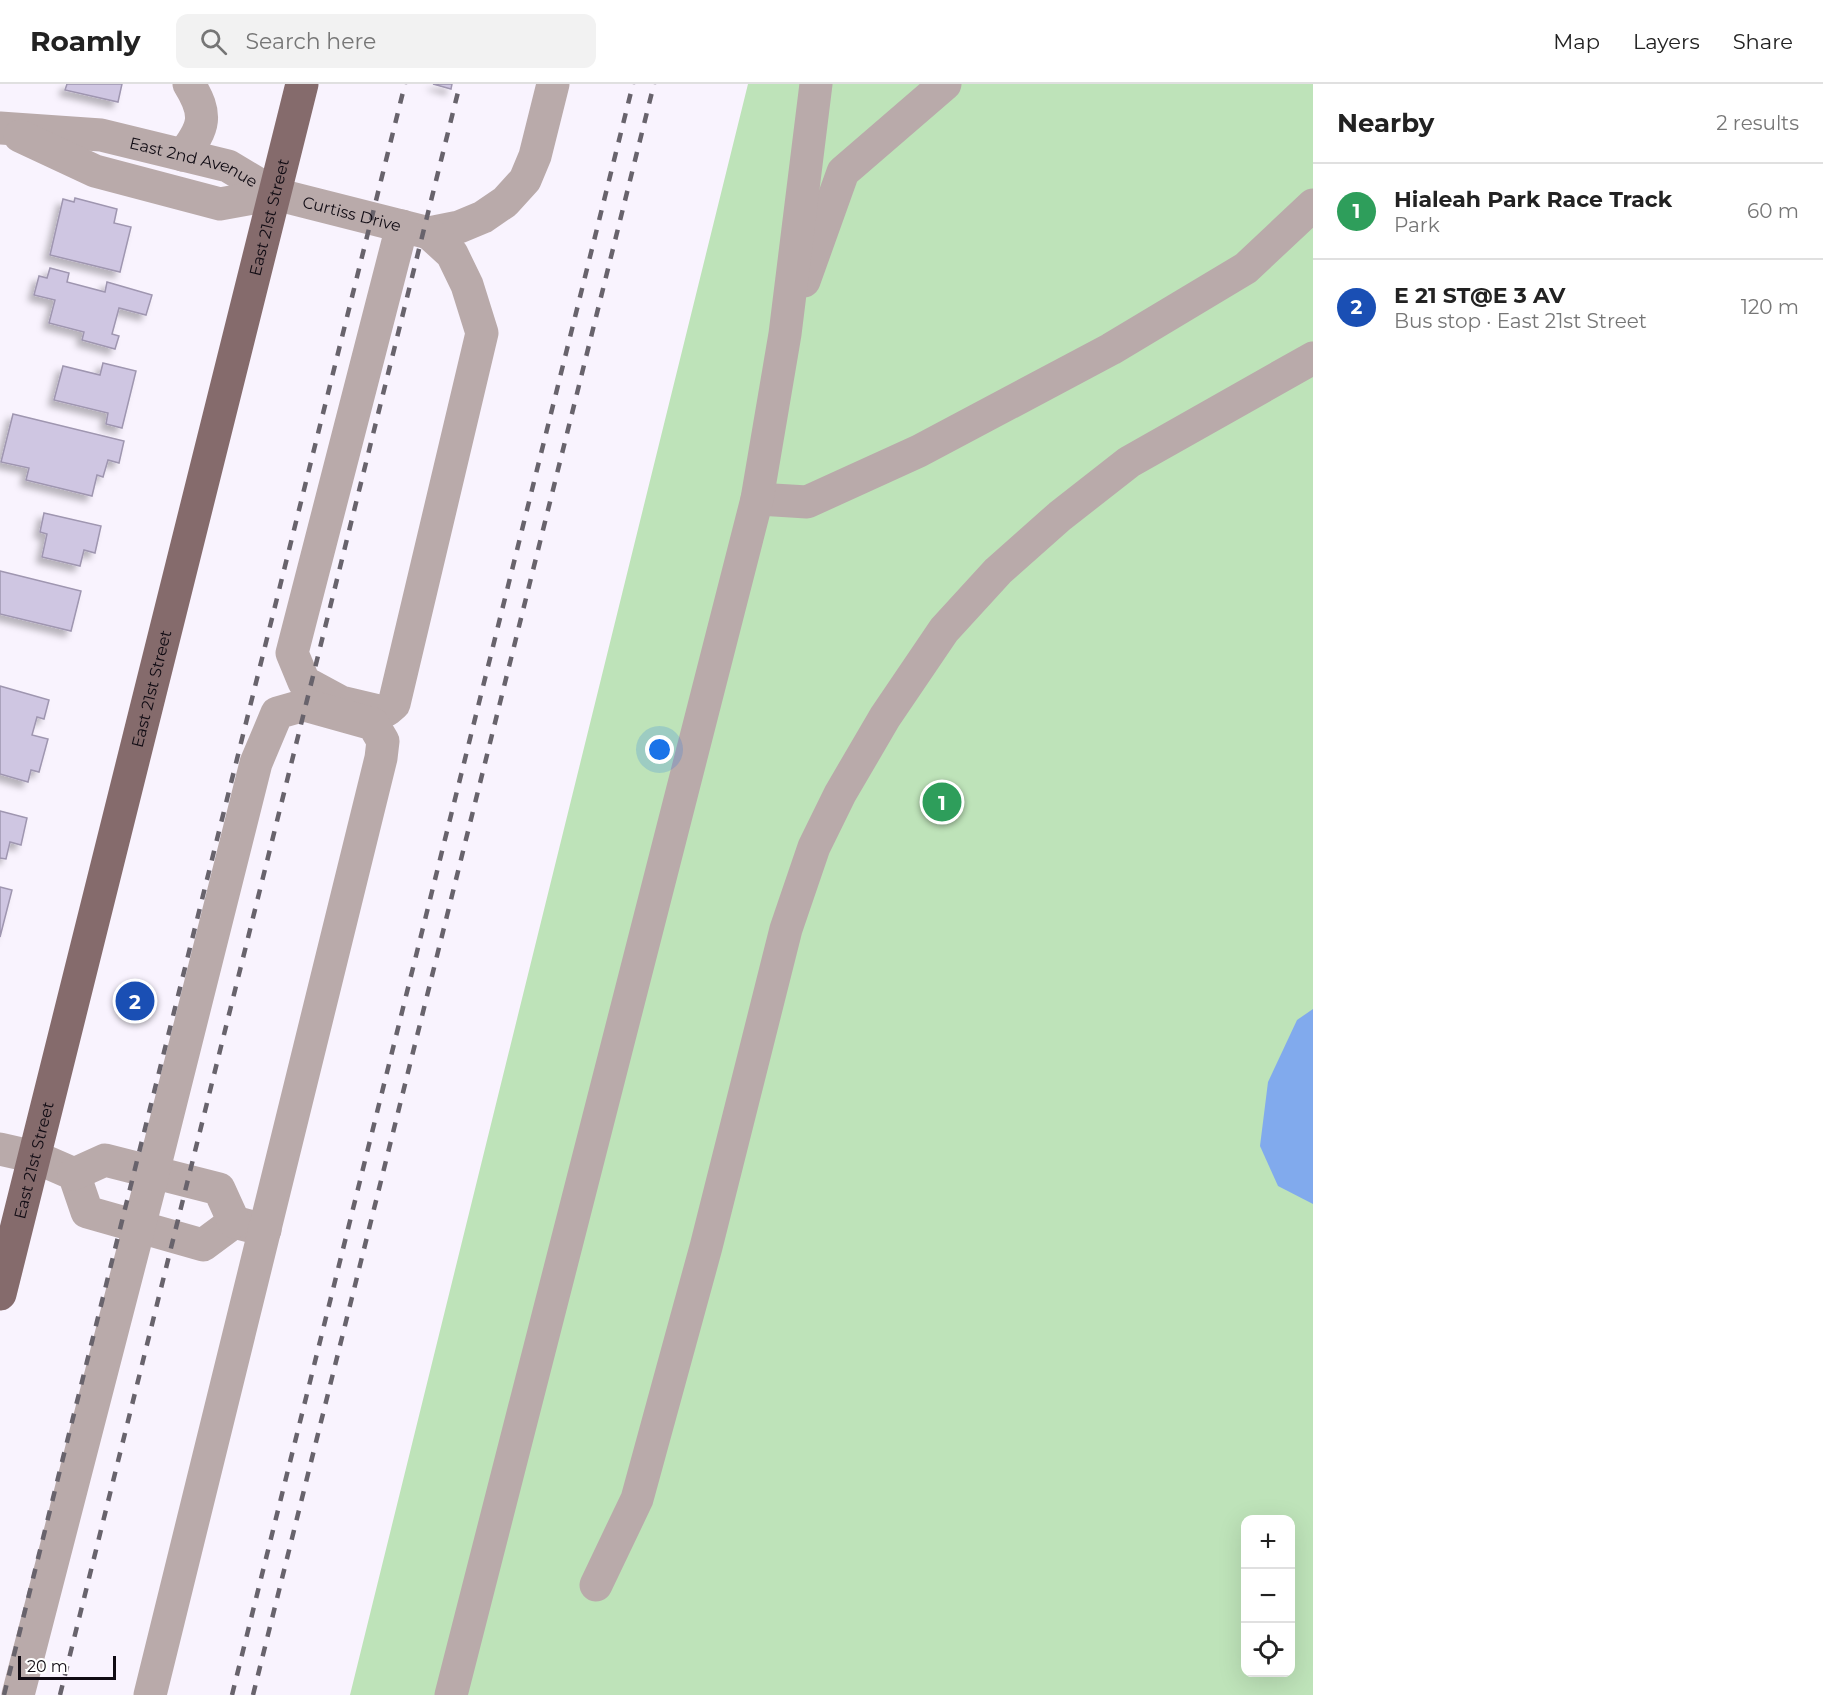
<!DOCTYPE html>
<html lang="en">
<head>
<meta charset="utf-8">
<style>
	:root { --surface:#fff; --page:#f2f2f2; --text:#222; --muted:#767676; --line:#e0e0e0; --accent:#7c3aed }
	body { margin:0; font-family:Montserrat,sans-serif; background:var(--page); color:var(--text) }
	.controls { position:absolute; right:18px; bottom:18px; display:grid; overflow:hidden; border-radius:12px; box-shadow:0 6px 24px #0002 }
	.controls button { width:54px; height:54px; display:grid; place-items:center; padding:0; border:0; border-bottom:2px solid var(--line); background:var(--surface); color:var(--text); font:30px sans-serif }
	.scale { position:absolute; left:18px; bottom:15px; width:98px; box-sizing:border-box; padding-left:6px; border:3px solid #100b13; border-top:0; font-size:16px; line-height:21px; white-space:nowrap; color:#100b13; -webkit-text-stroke:4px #fff; paint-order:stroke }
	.you { position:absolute; left:660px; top:666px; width:21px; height:21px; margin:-15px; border:4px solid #fff; border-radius:50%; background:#1a73e8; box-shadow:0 0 0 9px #1a73e833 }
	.badge { display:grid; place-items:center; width:39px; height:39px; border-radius:50%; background:var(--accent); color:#fff; font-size:20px; font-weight:700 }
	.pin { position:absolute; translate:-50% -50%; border:3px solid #fff; box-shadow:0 2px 6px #0006 }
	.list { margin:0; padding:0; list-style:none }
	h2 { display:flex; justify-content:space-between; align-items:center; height:78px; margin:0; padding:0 24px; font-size:26px }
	h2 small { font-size:20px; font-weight:400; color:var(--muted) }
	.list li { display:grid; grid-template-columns:39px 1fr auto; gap:18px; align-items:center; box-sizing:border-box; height:96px; padding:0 24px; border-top:2px solid var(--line) }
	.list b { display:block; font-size:22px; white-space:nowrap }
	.list p { margin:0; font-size:20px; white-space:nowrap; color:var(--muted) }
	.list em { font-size:20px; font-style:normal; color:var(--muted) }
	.icon { flex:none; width:33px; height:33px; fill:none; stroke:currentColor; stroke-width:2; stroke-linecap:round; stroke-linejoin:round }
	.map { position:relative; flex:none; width:1313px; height:1611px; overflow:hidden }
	header { display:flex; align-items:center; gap:36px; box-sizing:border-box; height:84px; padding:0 30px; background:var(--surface); border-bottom:2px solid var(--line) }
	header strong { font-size:28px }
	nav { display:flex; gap:33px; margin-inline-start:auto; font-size:21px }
	.search { width:420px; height:54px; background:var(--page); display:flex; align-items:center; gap:15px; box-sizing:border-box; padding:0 21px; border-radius:12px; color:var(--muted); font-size:22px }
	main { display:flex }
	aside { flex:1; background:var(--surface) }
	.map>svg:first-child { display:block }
</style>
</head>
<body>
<header>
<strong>Roamly</strong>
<div class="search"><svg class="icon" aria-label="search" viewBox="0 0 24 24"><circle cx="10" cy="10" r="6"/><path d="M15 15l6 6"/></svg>Search here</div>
<nav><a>Map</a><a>Layers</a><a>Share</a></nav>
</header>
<main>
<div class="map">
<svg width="1313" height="1611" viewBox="0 0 1313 1611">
	<defs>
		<filter id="shadow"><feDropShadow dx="-5.5" dy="5.5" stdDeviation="3" flood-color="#0004"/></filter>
	</defs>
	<rect width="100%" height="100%" fill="#f9f3fe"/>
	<path fill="#bee3b9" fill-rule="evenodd" d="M748,0H1313V1611H350ZM1246,1436H1290V1588H1246Z"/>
	<polygon fill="#81aaed" points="1313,925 1313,1120 1278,1102 1260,1062 1268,998 1297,936"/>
	<g fill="#cfc6e2" stroke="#9f96b0" stroke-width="1.5" filter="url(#shadow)">
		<polygon points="67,0 122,0 118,18 65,6"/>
		<polygon points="433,0 452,0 451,5"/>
		<polygon points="75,114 117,125 114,139 131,143 120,188 50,171 63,115 74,118"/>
		<polygon points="50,184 69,189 67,198 105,208 107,198 152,211 146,231 119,224 112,250 119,252 115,265 82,256 84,248 49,239 55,216 34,211 39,192 47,194"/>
		<polygon points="103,279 136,287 122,344 106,340 108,329 54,316 63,282 100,291"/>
		<polygon points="13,330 124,357 119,379 108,376 103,393 97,391 92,412 26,396 29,384 1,378"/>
		<polygon points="44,429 101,442 95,469 84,466 80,482 42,473 47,450 40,448"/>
		<polygon points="0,487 81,507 71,547 0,530"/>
		<polygon points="0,602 49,616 44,635 37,633 32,651 48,655 39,688 31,686 28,698 0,690"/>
		<polygon points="0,727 27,734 21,761 10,758 6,775 0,774"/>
		<polygon points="0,803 12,806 0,853"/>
	</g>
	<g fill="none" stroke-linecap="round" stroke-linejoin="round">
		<g stroke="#b9aaaa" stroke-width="33">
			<path id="s1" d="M0,44L101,51L228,82L275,110L429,149L459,143L483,133L505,118L525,96L535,72L553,0"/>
			<polyline points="20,52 95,87 220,120 275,110"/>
			<path d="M183,71C205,43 208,31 189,0"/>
			<polyline points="402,142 292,569 304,598 341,618 379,627 387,626 394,620 482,249 467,201 452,170 429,149"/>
			<polyline points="804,197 843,88 945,0"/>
			<polyline points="757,415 807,418 919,367 1111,265 1246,184 1313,121"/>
			<polyline points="0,1065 35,1073 74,1090 87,1128 203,1161 234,1138 265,1146"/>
			<polyline points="74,1090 105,1076 219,1105 234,1138"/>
			<polyline points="596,1501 637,1415 706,1163 786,845 814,763 840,710 885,633 944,546 998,487 1060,432 1129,378 1313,274"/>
			<polyline points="18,1611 153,1089 256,679 277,629 305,621 373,640 383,657 381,674 150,1611"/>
			<polyline points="451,1611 757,415 785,250 816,0"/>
		</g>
		<path stroke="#856b6c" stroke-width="33" id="s2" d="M0,1210L302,0"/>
		<g stroke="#68636c" stroke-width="4.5" stroke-dasharray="10 10" stroke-linecap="butt">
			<polyline points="4,1611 405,0"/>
			<polyline points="60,1611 460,0"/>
			<polyline points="232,1611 633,0"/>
			<polyline points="253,1611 654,0"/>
		</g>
	</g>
	<g text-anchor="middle" stroke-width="6" stroke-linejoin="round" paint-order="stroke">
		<g font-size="16" fill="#100b13" stroke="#fff">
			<text dy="6" stroke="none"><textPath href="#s1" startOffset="198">East 2nd Avenue</textPath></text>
			<text dy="6" stroke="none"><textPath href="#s1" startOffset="366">Curtiss Drive</textPath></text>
			<text dy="6" stroke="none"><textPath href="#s2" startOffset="1110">East 21st Street</textPath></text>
			<text dy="6" stroke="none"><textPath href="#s2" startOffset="624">East 21st Street</textPath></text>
			<text dy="6" stroke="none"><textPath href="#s2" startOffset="138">East 21st Street</textPath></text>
		</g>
	</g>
</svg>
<div class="controls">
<button>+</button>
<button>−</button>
<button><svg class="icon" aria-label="locate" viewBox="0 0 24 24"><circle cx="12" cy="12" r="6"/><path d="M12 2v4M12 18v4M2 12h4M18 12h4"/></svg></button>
</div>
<div class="scale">20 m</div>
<div class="you"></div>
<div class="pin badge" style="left:942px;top:718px;background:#2e9e5b">1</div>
<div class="pin badge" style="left:135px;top:917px;background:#1a4fb4">2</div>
</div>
<aside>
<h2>Nearby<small>2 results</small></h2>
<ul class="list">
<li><span class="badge" style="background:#2e9e5b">1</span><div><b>Hialeah Park Race Track</b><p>Park</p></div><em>60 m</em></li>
<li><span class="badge" style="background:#1a4fb4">2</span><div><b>E 21 ST@E 3 AV</b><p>Bus stop · East 21st Street</p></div><em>120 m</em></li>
</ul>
</aside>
</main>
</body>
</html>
